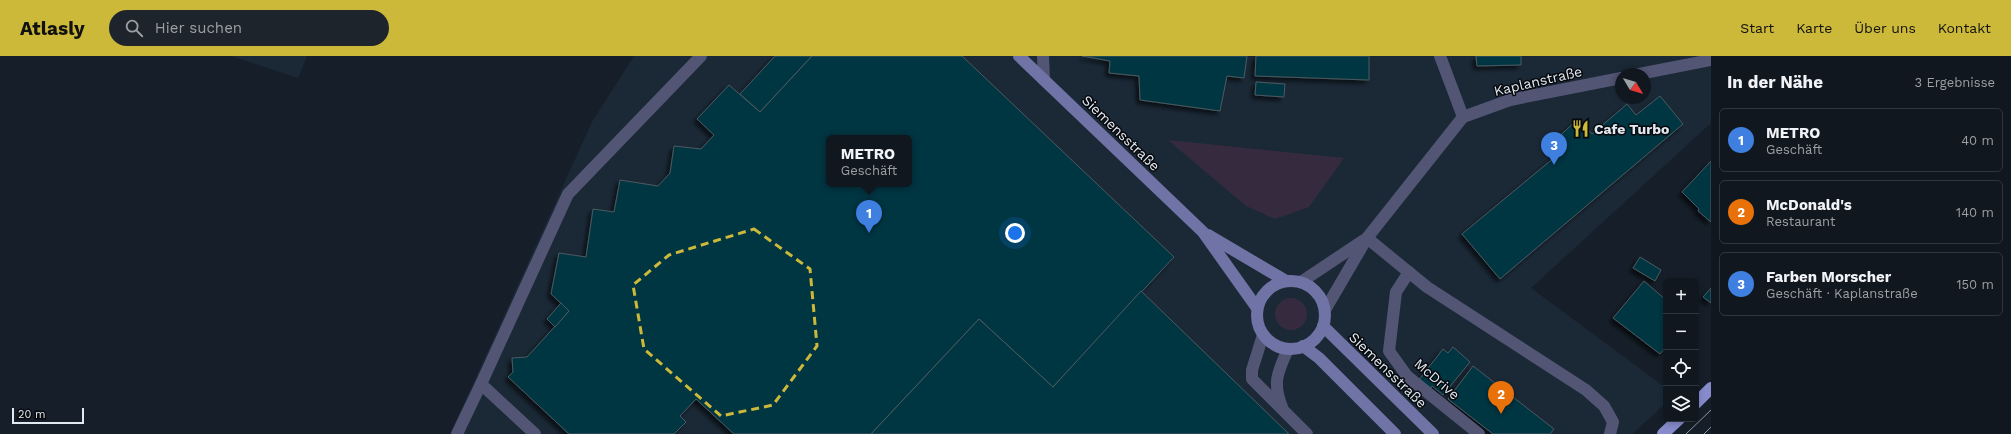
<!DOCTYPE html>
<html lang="de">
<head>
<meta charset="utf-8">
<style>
	:root { --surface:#10171f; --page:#1e242c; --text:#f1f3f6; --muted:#9c9fa4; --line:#30363d; --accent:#ccb939 }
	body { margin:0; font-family:"Work Sans",sans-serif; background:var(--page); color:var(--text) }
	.controls { position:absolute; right:12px; bottom:12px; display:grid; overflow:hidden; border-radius:6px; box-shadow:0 2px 6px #0003 }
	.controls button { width:36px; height:36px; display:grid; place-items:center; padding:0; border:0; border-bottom:1px solid var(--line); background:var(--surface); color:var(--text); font:20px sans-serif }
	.compass { position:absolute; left:1615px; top:12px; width:36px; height:36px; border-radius:50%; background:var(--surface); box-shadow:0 2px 6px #0003; rotate:128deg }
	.scale { position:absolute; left:12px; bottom:10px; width:72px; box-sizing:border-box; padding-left:4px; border:2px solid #e3e9f0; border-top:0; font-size:11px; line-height:14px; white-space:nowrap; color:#e3e9f0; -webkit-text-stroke:3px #06090d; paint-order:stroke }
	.you { position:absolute; left:1015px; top:177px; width:14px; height:14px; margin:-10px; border:3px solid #fff; border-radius:50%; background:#1a73e8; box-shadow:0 0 0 6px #1a73e833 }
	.badge { display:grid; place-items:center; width:26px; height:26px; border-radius:50%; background:var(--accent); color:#fff; font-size:13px; font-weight:700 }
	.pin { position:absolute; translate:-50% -33px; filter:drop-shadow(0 1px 2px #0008) }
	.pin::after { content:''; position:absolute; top:21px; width:14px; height:12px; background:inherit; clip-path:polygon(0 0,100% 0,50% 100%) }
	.popup { position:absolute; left:826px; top:79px; width:86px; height:52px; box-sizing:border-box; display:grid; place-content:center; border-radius:6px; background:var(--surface); filter:drop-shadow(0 1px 3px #0005); font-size:13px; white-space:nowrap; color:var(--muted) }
	.popup b { font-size:15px; color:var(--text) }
	.popup::after { content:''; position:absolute; left:50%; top:100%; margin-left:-8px; border:8px solid transparent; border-top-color:var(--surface) }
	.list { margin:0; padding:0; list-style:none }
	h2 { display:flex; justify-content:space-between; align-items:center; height:52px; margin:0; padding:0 16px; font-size:17px }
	h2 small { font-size:13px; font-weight:400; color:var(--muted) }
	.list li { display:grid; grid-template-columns:26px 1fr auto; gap:12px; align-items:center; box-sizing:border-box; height:64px; margin:0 8px 8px; padding:0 8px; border:1px solid var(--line); border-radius:6px }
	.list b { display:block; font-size:15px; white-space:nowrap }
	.list p { margin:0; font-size:13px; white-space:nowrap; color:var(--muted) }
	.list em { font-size:13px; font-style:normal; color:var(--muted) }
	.icon { flex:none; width:22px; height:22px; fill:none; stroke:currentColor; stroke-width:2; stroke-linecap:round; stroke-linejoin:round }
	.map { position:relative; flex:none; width:1711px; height:378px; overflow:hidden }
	header { display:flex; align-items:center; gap:24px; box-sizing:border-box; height:56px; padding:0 20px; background:var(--accent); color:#111 }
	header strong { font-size:19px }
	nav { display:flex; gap:22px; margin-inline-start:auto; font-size:14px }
	.search { width:280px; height:36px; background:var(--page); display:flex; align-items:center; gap:10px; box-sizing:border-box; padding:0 14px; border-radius:22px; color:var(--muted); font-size:15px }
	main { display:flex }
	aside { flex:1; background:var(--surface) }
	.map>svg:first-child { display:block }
</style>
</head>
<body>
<header>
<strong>Atlasly</strong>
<div class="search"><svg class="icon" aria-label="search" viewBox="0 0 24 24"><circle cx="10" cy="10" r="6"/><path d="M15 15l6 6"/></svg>Hier suchen</div>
<nav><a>Start</a><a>Karte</a><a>Über uns</a><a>Kontakt</a></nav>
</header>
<main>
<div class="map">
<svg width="1711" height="378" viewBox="0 0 1711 378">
	<defs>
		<filter id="shadow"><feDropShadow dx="-3.5" dy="3.5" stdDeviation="2" flood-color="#0009"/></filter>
	</defs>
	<rect width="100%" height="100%" fill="#161f29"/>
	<g fill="#1b2937" fill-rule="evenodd">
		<polygon points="231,0 307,0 298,22"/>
		<path d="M634,0H1711V67L1531,232L1666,332V347L1632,378H450L592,66ZM1621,18H1645V42H1621ZM829,82H909V128H829Z"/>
	</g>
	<g fill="#362b3e">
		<polygon points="1168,84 1344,102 1309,151 1275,163 1246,150"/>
		<circle cx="1291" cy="258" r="16"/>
	</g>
	<g fill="#063542" stroke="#4a5a60" fill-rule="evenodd" filter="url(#shadow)">
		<polygon points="775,0 812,0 760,56 740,38"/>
		<path d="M812,0H962L1174,201L1053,331L979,263L871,378H734L696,343L680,360L686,366L674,378H569L508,321L513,316L512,302L527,301L569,255L551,238L559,197L586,201L593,153L614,156L620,124L658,130L670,117L674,90L701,93L714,79L697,63L729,29L760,56ZM829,82H909V128H829Z"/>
		<polygon points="1082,0 1247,0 1244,22 1227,20 1220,55 1140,44 1139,20 1109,17 1110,5"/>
		<polygon points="1256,0 1369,0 1369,24 1255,20"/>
		<polygon points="1476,0 1521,0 1521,9 1477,10"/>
		<polygon points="1256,26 1285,28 1284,41 1255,39"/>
		<polygon points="1660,40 1683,68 1500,223 1462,178 1561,96 1553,86 1578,63 1592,78 1627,48 1636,59"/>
		<polygon points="1711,105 1711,166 1698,155 1699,153 1682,136"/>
		<polygon points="1640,201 1661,214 1655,225 1633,212"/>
		<polygon points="1644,225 1666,244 1666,291 1660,298 1613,262"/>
		<polygon points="1711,232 1711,247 1703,241"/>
		<polygon points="1141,235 1289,378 871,378 979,263 1053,331"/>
		<polygon points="561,247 569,255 555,271 547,263"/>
		<polygon points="1453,291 1470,306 1443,339 1432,330 1430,333 1418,325 1443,293 1448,297"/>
		<polygon points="1473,310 1554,373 1550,378 1493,378 1448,343"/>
	</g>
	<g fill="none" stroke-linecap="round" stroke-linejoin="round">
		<g stroke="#535574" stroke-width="12">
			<polyline points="1043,0 1044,24"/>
			<polyline points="1367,182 1427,231 1586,334 1604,350 1613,366 1610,378"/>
			<polyline points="1409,216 1396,236 1389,295 1407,320 1479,378"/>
			<polyline points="1263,279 1252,314 1252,323 1307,378"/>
			<path d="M1282,351C1272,326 1278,316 1288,293"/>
			<polyline points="457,378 481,328"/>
			<polyline points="535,378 481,328 568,138 701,0"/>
		</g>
		<g stroke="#535574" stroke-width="12">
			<polyline points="1440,0 1463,61"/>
			<polyline points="1639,18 1711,4"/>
			<polyline points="1301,226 1364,184"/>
			<polyline points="1325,254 1367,182 1463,61 1510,44 1621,22"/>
		</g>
		<g stroke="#7073a5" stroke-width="12">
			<polyline points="1019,0 1203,176 1257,252"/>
			<polyline points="1208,179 1286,225"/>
			<circle cx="1291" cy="259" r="34"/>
			<polyline points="1323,270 1433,378"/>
			<polyline points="1303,290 1319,302 1395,378"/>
		</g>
		<g stroke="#878bcb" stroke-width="12">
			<polyline points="1696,347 1711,332"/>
			<polyline points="1663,378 1679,363"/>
		</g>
		<g stroke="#8d949d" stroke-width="1">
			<polyline points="1686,378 1711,354"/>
			<polyline points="1704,378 1711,371"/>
		</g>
	</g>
	<path fill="none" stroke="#ccb939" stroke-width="3" stroke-dasharray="8 5" stroke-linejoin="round" d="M754,173L810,213L817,290L773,349L721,360L644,293L633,229L669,199Z"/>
	<defs>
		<symbol id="restaurant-bare" viewBox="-9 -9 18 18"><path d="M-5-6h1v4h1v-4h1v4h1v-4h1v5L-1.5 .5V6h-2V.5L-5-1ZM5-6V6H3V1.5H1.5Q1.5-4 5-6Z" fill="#ccb939" stroke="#06090d" stroke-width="2.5" paint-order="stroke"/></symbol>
	</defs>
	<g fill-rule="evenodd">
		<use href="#restaurant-bare" x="1568" y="60" width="25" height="25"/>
	</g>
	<g text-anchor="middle" stroke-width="3" stroke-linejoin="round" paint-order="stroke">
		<g font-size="14" fill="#e3e9f0" stroke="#06090d">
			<text transform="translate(1538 25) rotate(-13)" y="5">Kaplanstraße</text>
			<text transform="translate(1121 77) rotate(44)" y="5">Siemensstraße</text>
			<text transform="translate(1388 314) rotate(44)" y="5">Siemensstraße</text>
			<text transform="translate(1437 323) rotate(41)" y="5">McDrive</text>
		</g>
		<g font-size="14" font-weight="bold" fill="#e3e9f0" stroke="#06090d" text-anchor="start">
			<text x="1594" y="78">Cafe Turbo</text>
		</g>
	</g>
</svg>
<div class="controls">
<button>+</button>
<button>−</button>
<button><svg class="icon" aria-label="locate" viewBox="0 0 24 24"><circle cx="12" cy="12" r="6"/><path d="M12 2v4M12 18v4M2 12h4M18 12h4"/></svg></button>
<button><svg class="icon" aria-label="layers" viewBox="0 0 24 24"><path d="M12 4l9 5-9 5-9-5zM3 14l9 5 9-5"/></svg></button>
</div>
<svg class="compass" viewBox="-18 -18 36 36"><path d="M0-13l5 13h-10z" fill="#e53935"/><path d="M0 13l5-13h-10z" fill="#9c9fa4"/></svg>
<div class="scale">20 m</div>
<div class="you"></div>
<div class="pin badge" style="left:869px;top:177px;background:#3f7fe0">1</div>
<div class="popup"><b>METRO</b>Geschäft</div>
<div class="pin badge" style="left:1501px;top:358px;background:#e8710a">2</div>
<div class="pin badge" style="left:1554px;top:109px;background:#3f7fe0">3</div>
</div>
<aside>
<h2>In der Nähe<small>3 Ergebnisse</small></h2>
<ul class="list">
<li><span class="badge" style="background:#3f7fe0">1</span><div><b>METRO</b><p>Geschäft</p></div><em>40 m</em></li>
<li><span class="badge" style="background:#e8710a">2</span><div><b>McDonald's</b><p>Restaurant</p></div><em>140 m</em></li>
<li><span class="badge" style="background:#3f7fe0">3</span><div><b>Farben Morscher</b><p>Geschäft · Kaplanstraße</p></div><em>150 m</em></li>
</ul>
</aside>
</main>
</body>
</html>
